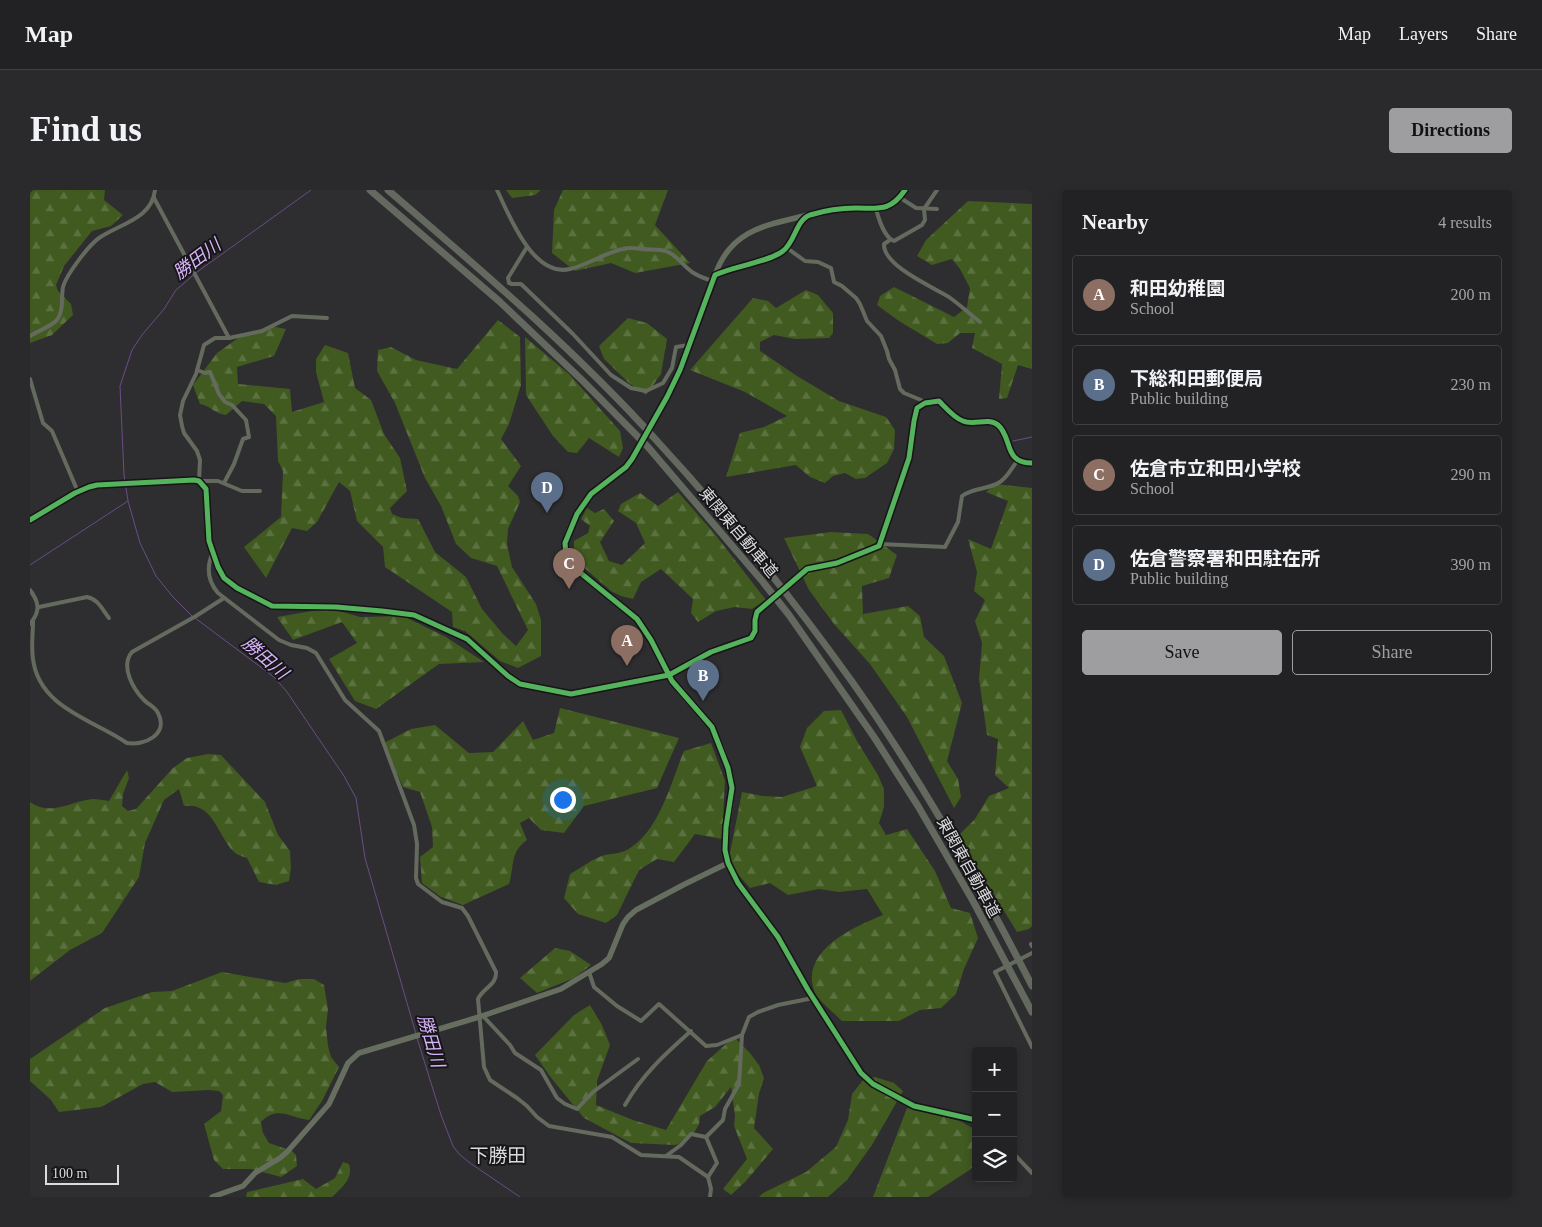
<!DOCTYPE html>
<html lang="en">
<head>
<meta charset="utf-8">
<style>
	:root { --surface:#222224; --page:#2a2a2c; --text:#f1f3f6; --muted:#a2a4a6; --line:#3f3f41; --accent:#9e9da0 }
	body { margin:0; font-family:"Times New Roman","Noto Sans JP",serif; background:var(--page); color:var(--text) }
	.controls { position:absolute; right:15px; bottom:15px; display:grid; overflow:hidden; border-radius:5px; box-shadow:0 2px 8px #0003 }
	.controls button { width:45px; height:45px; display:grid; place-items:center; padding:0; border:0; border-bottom:1px solid var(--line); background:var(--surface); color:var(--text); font:25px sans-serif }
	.scale { position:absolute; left:15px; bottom:12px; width:74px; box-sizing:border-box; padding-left:5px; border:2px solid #dbdadd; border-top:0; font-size:14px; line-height:18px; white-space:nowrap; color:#dbdadd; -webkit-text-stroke:4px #161517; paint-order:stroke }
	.you { position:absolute; left:532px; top:609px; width:18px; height:18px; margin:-12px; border:4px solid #fff; border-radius:50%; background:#1a73e8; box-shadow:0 0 0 8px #1a73e833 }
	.badge { display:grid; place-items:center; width:32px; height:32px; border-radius:50%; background:var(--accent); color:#fff; font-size:16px; font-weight:700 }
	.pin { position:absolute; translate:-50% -41px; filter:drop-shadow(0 1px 2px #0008) }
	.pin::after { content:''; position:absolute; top:26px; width:18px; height:15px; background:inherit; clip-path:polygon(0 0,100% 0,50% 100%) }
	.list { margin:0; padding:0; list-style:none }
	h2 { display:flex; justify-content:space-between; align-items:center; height:65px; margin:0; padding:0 20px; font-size:21px }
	h2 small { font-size:16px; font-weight:400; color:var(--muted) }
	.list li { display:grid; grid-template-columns:32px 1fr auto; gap:15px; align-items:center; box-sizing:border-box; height:80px; margin:0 10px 10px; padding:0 10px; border:1px solid var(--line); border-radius:5px }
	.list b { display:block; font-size:19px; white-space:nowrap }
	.list p { margin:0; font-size:16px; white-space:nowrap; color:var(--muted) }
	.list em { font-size:16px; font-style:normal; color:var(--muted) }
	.actions { display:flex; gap:10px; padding:15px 20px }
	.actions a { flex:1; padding:11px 0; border:1px solid var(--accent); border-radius:5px; text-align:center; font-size:18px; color:var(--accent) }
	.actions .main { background:var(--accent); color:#111 }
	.icon { flex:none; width:28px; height:28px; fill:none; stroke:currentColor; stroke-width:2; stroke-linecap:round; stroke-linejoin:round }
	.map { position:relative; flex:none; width:1002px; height:1007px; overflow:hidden; border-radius:5px }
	header { display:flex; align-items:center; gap:30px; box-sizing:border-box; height:70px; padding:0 25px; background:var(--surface); border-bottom:1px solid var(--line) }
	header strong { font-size:24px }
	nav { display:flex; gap:28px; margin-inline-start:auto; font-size:18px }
	.intro { display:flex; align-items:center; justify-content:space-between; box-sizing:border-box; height:120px; padding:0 30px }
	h1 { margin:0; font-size:35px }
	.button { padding:12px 22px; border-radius:5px; background:var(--accent); color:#111; font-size:18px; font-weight:700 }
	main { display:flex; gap:30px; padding:0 30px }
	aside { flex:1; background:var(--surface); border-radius:5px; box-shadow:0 2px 8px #0003 }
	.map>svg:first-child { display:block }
</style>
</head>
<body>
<header>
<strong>Map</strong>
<nav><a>Map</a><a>Layers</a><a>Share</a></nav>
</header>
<div class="intro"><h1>Find us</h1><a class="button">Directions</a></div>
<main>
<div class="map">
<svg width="1002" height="1007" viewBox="0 0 1002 1007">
	<defs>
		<pattern id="forest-firs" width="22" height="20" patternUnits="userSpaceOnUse" patternTransform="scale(1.25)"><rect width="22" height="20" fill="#405a20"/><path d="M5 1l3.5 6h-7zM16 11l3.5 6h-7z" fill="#5b7140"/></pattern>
	</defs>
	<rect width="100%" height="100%" fill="#2e2d30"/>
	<g fill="url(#forest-firs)">
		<polygon points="0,0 75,0 74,10 93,25 81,36 62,41 34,76 26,95 28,101 41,114 43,125 22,145 0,153"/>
		<polygon points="476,0 511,0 505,5 482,8"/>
		<polygon points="533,0 638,0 625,35 660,73 605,83 581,73 545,81 522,63 524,20"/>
		<polygon points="938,11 1002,14 1002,179 988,175 977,208 969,209 972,174 942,158 945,143 930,143 918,153 907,154 869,131 847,115 850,106 864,97 924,127 937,117 940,98 930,79 922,69 902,75 887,66 896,50"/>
		<polygon points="776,100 788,105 803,123 803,143 799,148 765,149 744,145 730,152 730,161 767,186 809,211 856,227 865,240 864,259 857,273 835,288 826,289 815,283 803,286 795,293 780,287 766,275 696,287 710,243 734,237 757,226 715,202 660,180 723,108 738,111 746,118"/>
		<polygon points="598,128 617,133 637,149 631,184 616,205 599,193 574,169 569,156"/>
		<path d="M468,130L490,147L491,195L479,234L471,249L491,276L478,296L488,306L490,312L478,339L477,354L482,377L506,414L511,430V466L488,478L470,471L435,441L423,437L422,422L355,377L353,357L327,331L320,301L309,292L287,332L277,341L262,338L236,388L214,357L251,327L253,281L248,271L246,226L234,214L212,211L196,225C185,224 181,216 170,214L163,195L187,163L211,146L241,136L256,139L244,166L207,177L208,194L260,199L262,222L294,212L286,182V169L295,155L318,163L325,198L341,210L354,244L370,268L377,301L360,318L362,324L372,328L388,329L405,362L436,387L452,419L473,444L486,456L498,440L467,376L441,368L426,354L411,316L395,288L365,213L347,181L348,160L361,157L386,170L427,179Z"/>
		<polygon points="495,147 539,184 590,241 593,258 589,267 559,248 547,263 538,262 523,246 496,205"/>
		<polygon points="965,294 1002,298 1002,736 999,739 987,742 944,672 930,644 945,629 959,606 979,598 965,585 968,549 957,545 949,489 952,453 945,431 955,410 944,401 947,382 938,349 961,359 978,311 956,302"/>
		<polygon points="648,302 684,343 736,410 722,419 705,417 686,421 668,432 661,423 663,409 631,379 611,392 603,409 591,406 581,401 551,375 544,363 544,351 558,343 560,336 551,329 557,318 565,323 574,319 584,331 570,352 579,371 592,375 615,353 606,333 588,321 591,314 610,303 628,316"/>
		<polygon points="801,342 838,344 867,365 859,388 832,396 833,424 878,416 890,426 894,447 914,466 932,513 917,571 928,589 931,607 924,618 877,527 840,474 804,434 779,400 754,348"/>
		<polygon points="299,418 330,427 373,426 416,447 454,472 409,474 346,519 325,511 299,469 327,453 312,432 263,450 247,427"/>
		<path d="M530,518L649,548L627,598L554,616L534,643L511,640L499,628L490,633L497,650C479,663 485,676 479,694L433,715L411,707L392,693L390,667L403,657L402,637L390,602L373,597L354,553L381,539L405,535L439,563L463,562L493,531L503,550L524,543Z"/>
		<path d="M811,520L827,551L848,585L854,599V617L849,633L856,645L877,639L905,681L921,718L940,723L948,748L934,779L926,804L911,818L890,820L869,831H812C805,824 789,811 785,803C768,762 823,737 853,725L837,699L809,702L789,699L758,705L740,693L720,698L698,673L712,602L733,606L752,607L787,596L770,557L777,538L794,521Z"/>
		<path d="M681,553L695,591L692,649L665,644L644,672L627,669L609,680L587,725L576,733L548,724L534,708L540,684C551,678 563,668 575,665C584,663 592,664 600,658C630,639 641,592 654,561Z"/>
		<path d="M178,564L191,565L235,612L248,645L260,661L261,678L259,691L246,695L229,692L217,668C212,666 206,665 203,661C187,644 183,612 154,616L149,599L134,610L115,653L109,687L72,743L40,760L0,791V612C21,627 41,611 63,609C68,609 74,610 79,611L97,580L99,588L93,604L92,616L98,621L106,619L143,578L157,568Z"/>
		<polygon points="525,758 540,761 561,775 544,788 507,803 490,788"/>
		<path d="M192,782L255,793L270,789H284L294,795L298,819L296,837L298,856L301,867L309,877L292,911L279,930C259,928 248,915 231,932L233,943L239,953L262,961L266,965L267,976L251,987L221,979H193L184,970L174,934L191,921L193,905L189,901L179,900L142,902L125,892L113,894L71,917L29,922L21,910L0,891V869L75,818L122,802L142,801Z"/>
		<polygon points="560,815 572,835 580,855 567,891 566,915 603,930 636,940 677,871 704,847 720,863 729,875 734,888 729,904 724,938 743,959 716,991 701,1005 693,999 717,969 704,936 705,926 701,897 685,917 670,926 669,934 664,943 655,952 645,955 601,953 554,928 522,889 505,865 544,825"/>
		<polygon points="845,887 864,893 873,901 842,955 817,990 798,1007 729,1007 733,1003 776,982 806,957 818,930 822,904 833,890"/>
		<polygon points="877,918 930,931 946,940 946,974 938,981 898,1007 843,1007"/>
		<path d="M313,972L319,974C324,989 311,998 302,1007H216L217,1002L273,989L286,999L305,988Z"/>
	</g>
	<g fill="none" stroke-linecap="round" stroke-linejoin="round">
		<g stroke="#6b4d85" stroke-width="1">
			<polyline points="983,251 1002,247"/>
			<polyline points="0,375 98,311"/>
			<polyline points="162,426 143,407 126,386 110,353 98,311 94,285 90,196 102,160 112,145 134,119 146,100 167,82 281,0"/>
			<polyline points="165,428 244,487 257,502 314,586 326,608 335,668 386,844"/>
			<polyline points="387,848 411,925 423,956 429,964 440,973 490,1007"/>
		</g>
		<g stroke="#646b5e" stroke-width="4">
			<path d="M467,0C479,25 503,88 540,79C558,75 574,63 593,59C600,57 605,58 612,59C618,60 625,59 631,60C644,61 652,75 662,82C668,86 676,89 683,91"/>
			<polyline points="869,7 886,18 907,19"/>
			<polyline points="124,8 199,148"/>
			<path d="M846,19C849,30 854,47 864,51L892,35L895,30L894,19L907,0"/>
			<path d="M860,50L854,54C853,76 903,97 919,107C930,115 940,124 950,132"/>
			<polyline points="497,57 478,88 479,93 482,94 491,94 543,144 581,185 601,198 616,201 633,193 642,178 646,157 659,155"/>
			<polyline points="757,58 775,71 788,72 801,78 804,92 812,96 826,108 830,114 837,131 851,146 857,161 859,169 865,180 870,199 874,203 891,210 895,213"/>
			<path d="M0,146C8,141 20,137 27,130C34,121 31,107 33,97C36,85 59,55 69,48C89,34 122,29 125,0"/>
			<polyline points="167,180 175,183 180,182 189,204 195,212 202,215 216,230 219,247 213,249 204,274 194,293"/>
			<polyline points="0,189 13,233 22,241 48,302"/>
			<polyline points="82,294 164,290 169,291 176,299 179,351 188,377 194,388 207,398 242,416 306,417 352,421 384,425 437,449 478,486 490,494 541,504 639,485 681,462 721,448 725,441 725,430 727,422"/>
			<polyline points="230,301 212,301 188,291 169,291 170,270 167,261 154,243 152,236 150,225 153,211 166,184 174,155 185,148 199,148 232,141 262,126 297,128"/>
			<path d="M850,354L915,357L928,332L932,306C944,297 958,300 970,292C978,287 982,277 988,270"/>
			<path d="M183,362C176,377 177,390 188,403L249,450L261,455L277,458L286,463L315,510L349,541L384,635L387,654L386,688L388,694L412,712L432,718L438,726L466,782C467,795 453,798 448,809L454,877L460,890L487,908L497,916L507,927L519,936L582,947L611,965L649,967L678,987L681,999L680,1007"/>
			<path d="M769,388C785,371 790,380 808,373C822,368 836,362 849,356L879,268L884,231L887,218L895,213L909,211C916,218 924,228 933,231C944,236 958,227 968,235C983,248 973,273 1002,273"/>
			<path d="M0,400C9,412 11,421 0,434"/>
			<path d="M9,417L57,407C68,409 72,419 79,428"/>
			<path d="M3,431C3,443 1,457 3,469C9,518 64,530 97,553C115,556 139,544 128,523C125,517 119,515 114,510C103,499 90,476 102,462L166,426L194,408"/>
			<polyline points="698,673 708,693 748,747 778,800 831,883 843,894 884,916 946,930"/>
			<polyline points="1001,754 1002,756"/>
			<polyline points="559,782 564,797 587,816 611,831 629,814 676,856 687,855 712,845"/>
			<polyline points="965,782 1002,857"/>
			<polyline points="452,825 480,855 485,863 511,880 527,908 535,914 547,919 563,902 608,869"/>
			<path d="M595,915C612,885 635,864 661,841"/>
			<polyline points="676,947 693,930 695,919 709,894 712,845 719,827 728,822 748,815 783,808"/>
			<polyline points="983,963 1002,983"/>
			<polyline points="636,966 651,955 661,944 676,947 687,973 678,987"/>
		</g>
		<g stroke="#666e60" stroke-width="5.5">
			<path d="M685,85C701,39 737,35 778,25"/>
			<path d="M626,227L650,180L685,85C704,76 739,72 753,61C765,52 766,30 780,25C793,21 812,18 826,18C849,18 860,22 875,0"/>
			<path d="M0,330C27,314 49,296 82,294"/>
			<path d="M182,1007L213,996L225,983L250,968L257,962L299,914L318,873L329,863L449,827L531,799L572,774L579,768L593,734L598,727L606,720L655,694L698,673C692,643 701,628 702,600C702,579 691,555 682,537C668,521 651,506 640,488C629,468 622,445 606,428C589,411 532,380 535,354C537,340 551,313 562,304C575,292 591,284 602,269"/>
		</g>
		<g stroke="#64695f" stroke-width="7">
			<polyline points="340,0 469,111 553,191 618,257 733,392 759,425 844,547 888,616 943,711 1002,822"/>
			<path d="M358,0C451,80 545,160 627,251C697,327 763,409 823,493C890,588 949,692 1002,796"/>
		</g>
		<g stroke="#646b5e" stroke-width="4">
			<polyline points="727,422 769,388"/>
			<polyline points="965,782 1002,763"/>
		</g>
		<polyline stroke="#666e60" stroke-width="5.5" points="602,269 626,227"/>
		<defs>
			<g id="cycleway">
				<path d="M875,0C860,22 849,18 826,18C812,18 793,21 780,25C766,30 765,52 753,61C739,72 704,76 685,85L650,180L637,207L602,269L596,277L561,304L547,324L535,353L536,365L542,376L607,429L621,450L642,491L682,537L698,578L702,598L696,637L695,660L698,673L708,693L748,747L778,800L831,883L843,894L884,916L946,930"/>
				<path d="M0,330L45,303L59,297L67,295L164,290L169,291L176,299L179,351L188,377L194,388L207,398L242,416L306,417L352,421L384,425L437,449L478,486L490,494L541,504L639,485L681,462L721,448L725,441V430L727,422L777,379L807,373L849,356L879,268L884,231L887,218L895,213L909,211C916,218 924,228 933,231C944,236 958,227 968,235C983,248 973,273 1002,273"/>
			</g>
		</defs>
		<use href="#cycleway" stroke="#161517" stroke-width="8"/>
		<use href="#cycleway" stroke="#56b35d" stroke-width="5"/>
	</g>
	<g text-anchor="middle" stroke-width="4" stroke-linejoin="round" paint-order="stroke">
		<g font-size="16" fill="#dbdadd" stroke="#161517">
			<text transform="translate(709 342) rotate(50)" y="6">東関東自動車道</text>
			<text transform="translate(939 677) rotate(61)" y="6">東関東自動車道</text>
		</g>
		<g font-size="18" font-style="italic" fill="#d8b3fa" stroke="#161517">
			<text transform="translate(167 69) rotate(-37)" y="6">勝田川</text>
			<text transform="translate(235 468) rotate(41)" y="6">勝田川</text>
			<text transform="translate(401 851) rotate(74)" y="6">勝田川</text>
		</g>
		<g font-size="19" fill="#dbdadd" stroke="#161517">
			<text x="468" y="972">下勝田</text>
		</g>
	</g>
</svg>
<div class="controls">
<button>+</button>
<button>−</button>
<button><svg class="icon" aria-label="layers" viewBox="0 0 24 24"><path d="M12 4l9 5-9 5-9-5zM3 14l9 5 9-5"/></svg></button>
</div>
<div class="scale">100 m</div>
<div class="you"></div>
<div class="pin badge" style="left:597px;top:476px;background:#8d6e63">A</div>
<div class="pin badge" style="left:673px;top:511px;background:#5c6f8a">B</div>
<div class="pin badge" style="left:539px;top:399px;background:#8d6e63">C</div>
<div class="pin badge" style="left:517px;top:323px;background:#5c6f8a">D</div>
</div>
<aside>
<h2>Nearby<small>4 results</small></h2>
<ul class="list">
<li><span class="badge" style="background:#8d6e63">A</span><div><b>和田幼稚園</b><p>School</p></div><em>200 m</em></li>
<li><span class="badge" style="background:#5c6f8a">B</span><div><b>下総和田郵便局</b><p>Public building</p></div><em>230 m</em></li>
<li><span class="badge" style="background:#8d6e63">C</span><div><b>佐倉市立和田小学校</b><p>School</p></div><em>290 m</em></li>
<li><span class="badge" style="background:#5c6f8a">D</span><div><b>佐倉警察署和田駐在所</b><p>Public building</p></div><em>390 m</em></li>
</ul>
<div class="actions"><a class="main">Save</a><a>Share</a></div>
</aside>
</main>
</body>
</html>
